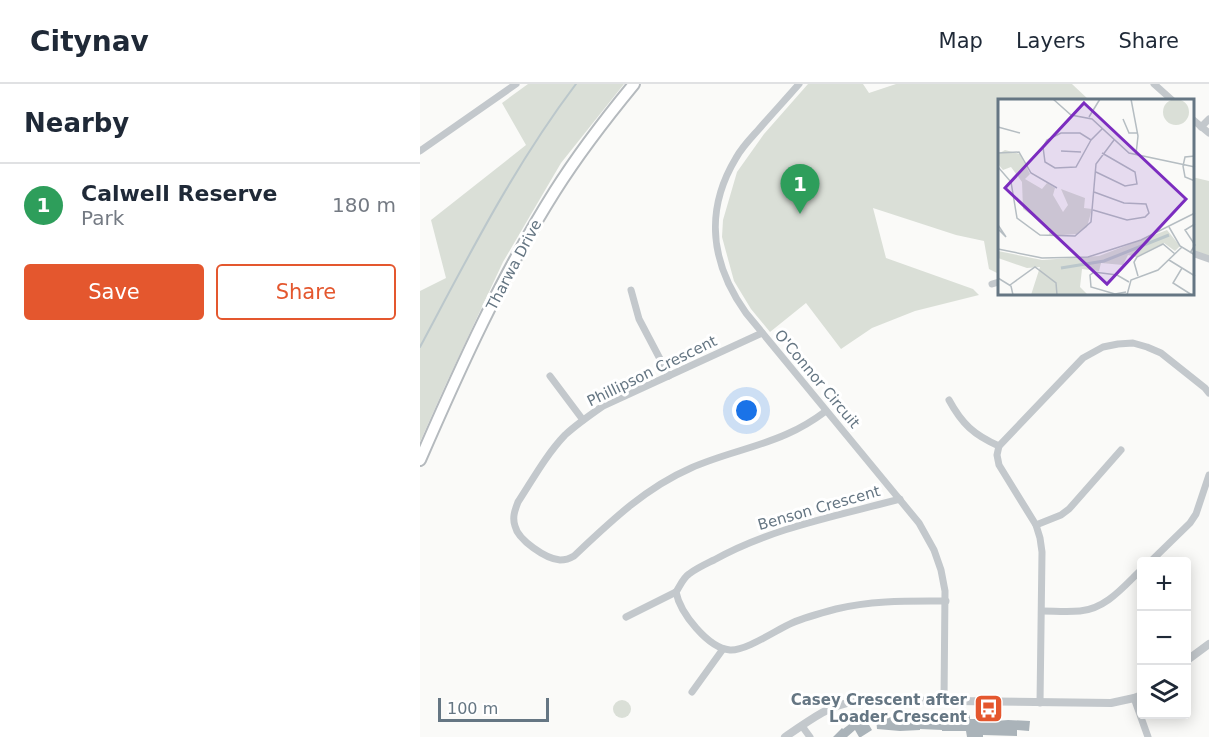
<!DOCTYPE html>
<html lang="en">
<head>
<meta charset="utf-8">
<style>
	:root { --surface:#fff; --page:#f6f6f7; --text:#1f2937; --muted:#747a83; --line:#e0e1e3; --accent:#e4572e }
	body { margin:0; font-family:"DejaVu Sans",sans-serif; background:var(--page); color:var(--text) }
	.controls { position:absolute; right:18px; bottom:18px; display:grid; overflow:hidden; border-radius:6px; box-shadow:0 3px 15px #0003 }
	.controls button { width:54px; height:54px; display:grid; place-items:center; padding:0; border:0; border-bottom:2px solid var(--line); background:var(--surface); color:var(--text); font:30px sans-serif }
	.scale { position:absolute; left:18px; bottom:15px; width:111px; box-sizing:border-box; padding-left:6px; border:3px solid #657683; border-top:0; font-size:16px; line-height:21px; white-space:nowrap; color:#657683; -webkit-text-stroke:4px #fff; paint-order:stroke }
	.you { position:absolute; left:327px; top:327px; width:21px; height:21px; margin:-15px; border:4px solid #fff; border-radius:50%; background:#1a73e8; box-shadow:0 0 0 9px #1a73e833 }
	.badge { display:grid; place-items:center; width:39px; height:39px; border-radius:50%; background:var(--accent); color:#fff; font-size:20px; font-weight:700 }
	.pin { position:absolute; translate:-50% -50px; filter:drop-shadow(0 2px 3px #0008) }
	.pin::after { content:''; position:absolute; top:32px; width:21px; height:18px; background:inherit; clip-path:polygon(0 0,100% 0,50% 100%) }
	.list { margin:0; padding:0; list-style:none }
	h2 { display:flex; justify-content:space-between; align-items:center; height:78px; margin:0; padding:0 24px; font-size:26px }
	h2 small { font-size:20px; font-weight:400; color:var(--muted) }
	.list li { display:grid; grid-template-columns:39px 1fr auto; gap:18px; align-items:center; box-sizing:border-box; height:84px; padding:0 24px; border-top:2px solid var(--line) }
	.list b { display:block; font-size:22px; white-space:nowrap }
	.list p { margin:0; font-size:20px; white-space:nowrap; color:var(--muted) }
	.list em { font-size:20px; font-style:normal; color:var(--muted) }
	.actions { display:flex; gap:12px; padding:18px 24px }
	.actions a { flex:1; padding:14px 0; border:2px solid var(--accent); border-radius:6px; text-align:center; font-size:21px; color:var(--accent) }
	.actions .main { background:var(--accent); color:#fff }
	.icon { flex:none; width:33px; height:33px; fill:none; stroke:currentColor; stroke-width:2; stroke-linecap:round; stroke-linejoin:round }
	.map { position:relative; flex:none; width:789px; height:653px; overflow:hidden }
	header { display:flex; align-items:center; gap:36px; box-sizing:border-box; height:84px; padding:0 30px; background:var(--surface); border-bottom:2px solid var(--line) }
	header strong { font-size:28px }
	nav { display:flex; gap:33px; margin-inline-start:auto; font-size:21px }
	main { display:flex }
	aside { flex:1; background:var(--surface) }
	.map>svg:first-child { display:block }
</style>
</head>
<body>
<header>
<strong>Citynav</strong>
<nav><a>Map</a><a>Layers</a><a>Share</a></nav>
</header>
<main>
<aside>
<h2>Nearby<small></small></h2>
<ul class="list">
<li><span class="badge" style="background:#2e9e5b">1</span><div><b>Calwell Reserve</b><p>Park</p></div><em>180 m</em></li>
</ul>
<div class="actions"><a class="main">Save</a><a>Share</a></div>
</aside>
<div class="map">
<svg width="789" height="653" viewBox="0 0 789 653">
	<rect width="100%" height="100%" fill="#fafaf8"/>
	<g fill="#dadfd7">
		<polygon points="108,0 204,0 141,79 83,178 25,302 0,358 0,207 26,194 11,136 106,61 82,19"/>
		<polygon points="388,0 443,0 449,9 476,0 652,0 669,16 579,16 579,190 569,185 564,157 536,151 453,124 466,174 553,205 559,211 495,227 452,244 421,265 386,219 350,248 331,225 314,197 302,153 303,136 317,88 344,50"/>
		<polygon points="772,93 789,97 789,173 773,167"/>
		<circle cx="202" cy="625" r="9"/>
	</g>
	<g fill="none" stroke-linecap="round" stroke-linejoin="round">
		<path stroke="#bbc7cb" stroke-width="2" d="M0,263C48,173 94,82 156,0"/>
	</g>
	<g fill="#aab3b9">
		<polygon points="550,631 550,635 563,635 563,638 588,636 610,637 609,647 597,646 597,652 563,651 563,653 547,653 546,647 522,647 522,646 500,645 500,646 480,647 457,645 456,633 475,633 475,635 486,635 486,636 509,637 510,634 520,634 520,637 532,637 532,635 544,636 543,632"/>
		<polygon points="439,633 441,636 445,634 452,646 441,653 439,653 435,646 427,653 413,653 422,644 423,645"/>
	</g>
	<g fill="none" stroke-linecap="round" stroke-linejoin="round">
		<defs>
			<path id="primary" d="M0,376C40,284 82,191 135,107C159,69 186,34 214,0"/>
		</defs>
		<use href="#primary" stroke="#b5babe" stroke-width="14"/>
		<g stroke="#c3c8cc" stroke-width="7">
			<path d="M379,0C366,15 352,30 339,45C331,54 322,63 316,74C284,127 291,180 326,229L499,439L514,466L521,486L525,507L524,617"/>
			<polyline points="734,0 752,16"/>
			<polyline points="772,35 789,49"/>
			<polyline points="781,43 789,35"/>
			<polyline points="0,67 96,0"/>
			<polyline points="772,169 789,175"/>
			<polyline points="572,200 579,198"/>
			<polyline points="211,206 219,235 249,292"/>
			<path d="M342,249L183,322C170,331 157,340 145,351C126,371 113,395 98,418C95,426 92,433 95,442C98,456 126,475 140,476C145,476 149,475 154,472C190,438 225,404 271,384C302,370 336,364 367,350C381,344 394,336 406,327"/>
			<polyline points="130,292 163,336"/>
			<path d="M529,316C542,340 554,351 579,362"/>
			<path d="M480,415C417,432 351,444 294,476C286,480 277,484 269,490C263,494 260,502 256,508C260,529 288,564 310,566C326,567 356,546 372,539C386,533 401,529 416,525C452,516 489,517 526,517"/>
			<polyline points="616,441 641,431 649,425 701,366"/>
			<polyline points="730,478 770,439 776,430 789,391"/>
			<path d="M622,527C634,527 647,528 660,527C686,525 704,502 722,485"/>
			<polyline points="206,533 256,508"/>
			<polyline points="272,608 303,565"/>
			<polyline points="714,614 728,653"/>
			<polyline points="620,619 622,468 620,454 616,441 579,381 577,371 579,362 663,274 683,263 698,260 713,259 727,263 741,269 785,304 789,309"/>
			<polyline points="382,642 390,653"/>
		</g>
		<g stroke="#c3c8cc" stroke-width="8">
			<polyline points="766,577 789,560"/>
			<path d="M365,653C395,633 409,619 447,616L691,619L714,614L722,611"/>
		</g>
		<use href="#primary" stroke="#fff" stroke-width="10"/>
	</g>
	<defs>
		<symbol id="bus-square" viewBox="-11 -11 22 22"><rect x="-9" y="-9" width="18" height="18" rx="4" fill="#e4572e" stroke="#fff"/><path d="M-5-6H5V4H4V6H2V4H-2V6H-4V4H-5ZM-3.5-4V0h7V-4ZM-3.5 1.2v1.5H-2V1.2ZM2 1.2v1.5H3.5V1.2Z" fill="#fff"/></symbol>
	</defs>
	<g fill-rule="evenodd">
		<use href="#bus-square" x="552" y="608" width="33" height="33"/>
	</g>
	<g text-anchor="middle" stroke-width="6" stroke-linejoin="round" paint-order="stroke">
		<g font-size="15" fill="#657683" stroke="#fff">
			<text transform="translate(94 181) rotate(-62)" y="5">Tharwa Drive</text>
			<text transform="translate(232 287) rotate(-26)" y="5">Phillipson Crescent</text>
			<text transform="translate(397 295) rotate(50)" y="5">O'Connor Circuit</text>
			<text transform="translate(399 424) rotate(-16)" y="5">Benson Crescent</text>
		</g>
		<g font-size="15" font-weight="bold" fill="#657683" stroke="#fff" text-anchor="end">
			<text x="547" y="621">Casey Crescent after<tspan x="547" dy="17">Loader Crescent</tspan></text>
		</g>
	</g>
	<g transform="translate(578 15)">
		<rect width="196" height="196" fill="#fafaf8"/>
		<path d="M165 13a13 13 0 1 1 26 0a13 13 0 1 1-26 0ZM7,51L22,55L32,75L27,80L44,90L49,84L57,89L55,96L65,113L70,106L63,90L87,99L86,109L94,110L89,128L79,135L51,137L52,129L25,110L24,83L13,68L5,71L0,65V55ZM169,131L182,147L177,152L166,144L138,158L130,156L125,166L103,164L101,172L84,170L82,188L90,196H33L42,168L29,169L0,159V152L44,161L101,157Z" fill="#dadfd7"/>
		<path fill="none" stroke="#bbc7cb" stroke-width="3" d="M63,169L106,162L171,136"/>
		<path fill="none" stroke="#b5bdc2" stroke-width="1.5" d="M55,0L73,16L94,20L131,54L197,68M133,0L140,37L138,55M91,18L102,0M125,20L131,34H140M0,28L22,34M93,41L78,68L57,69L47,63L45,48L49,41L63,34H82L93,41L104,30M63,52L83,53M0,54L21,53L33,74L59,89M197,57L187,58L185,67L187,78L197,82M0,68L13,83L19,119L42,136L77,137L93,123L98,65L116,41M98,73L127,87L139,85L137,73L104,54M95,111L129,121L147,118L151,114L148,105L126,104L96,93M0,126L8,138L0,130M171,128L182,147L197,156M0,150L44,159L90,158L143,141L197,114M192,154L197,146L187,131L197,125M171,161L197,177M184,169L175,184L194,196M140,177L136,163L139,158L165,145L177,155M0,179L13,187L15,196M12,186L37,168L58,184L59,196M128,193L117,195L93,188L92,176L96,173L119,176L131,183M129,196L133,181L160,171L184,148M138,196H159"/>
		<path fill="#7b2cbf" fill-opacity="0.15" stroke="#7b2cbf" stroke-width="3" d="M86,4L188,100L109,185L7,89Z"/>
		<rect width="196" height="196" fill="none" stroke="#657683" stroke-width="3"/>
	</g>
</svg>
<div class="controls">
<button>+</button>
<button>−</button>
<button><svg class="icon" aria-label="layers" viewBox="0 0 24 24"><path d="M12 4l9 5-9 5-9-5zM3 14l9 5 9-5"/></svg></button>
</div>
<div class="scale">100 m</div>
<div class="you"></div>
<div class="pin badge" style="left:380px;top:130px;background:#2e9e5b">1</div>
</div>
</main>
</body>
</html>
